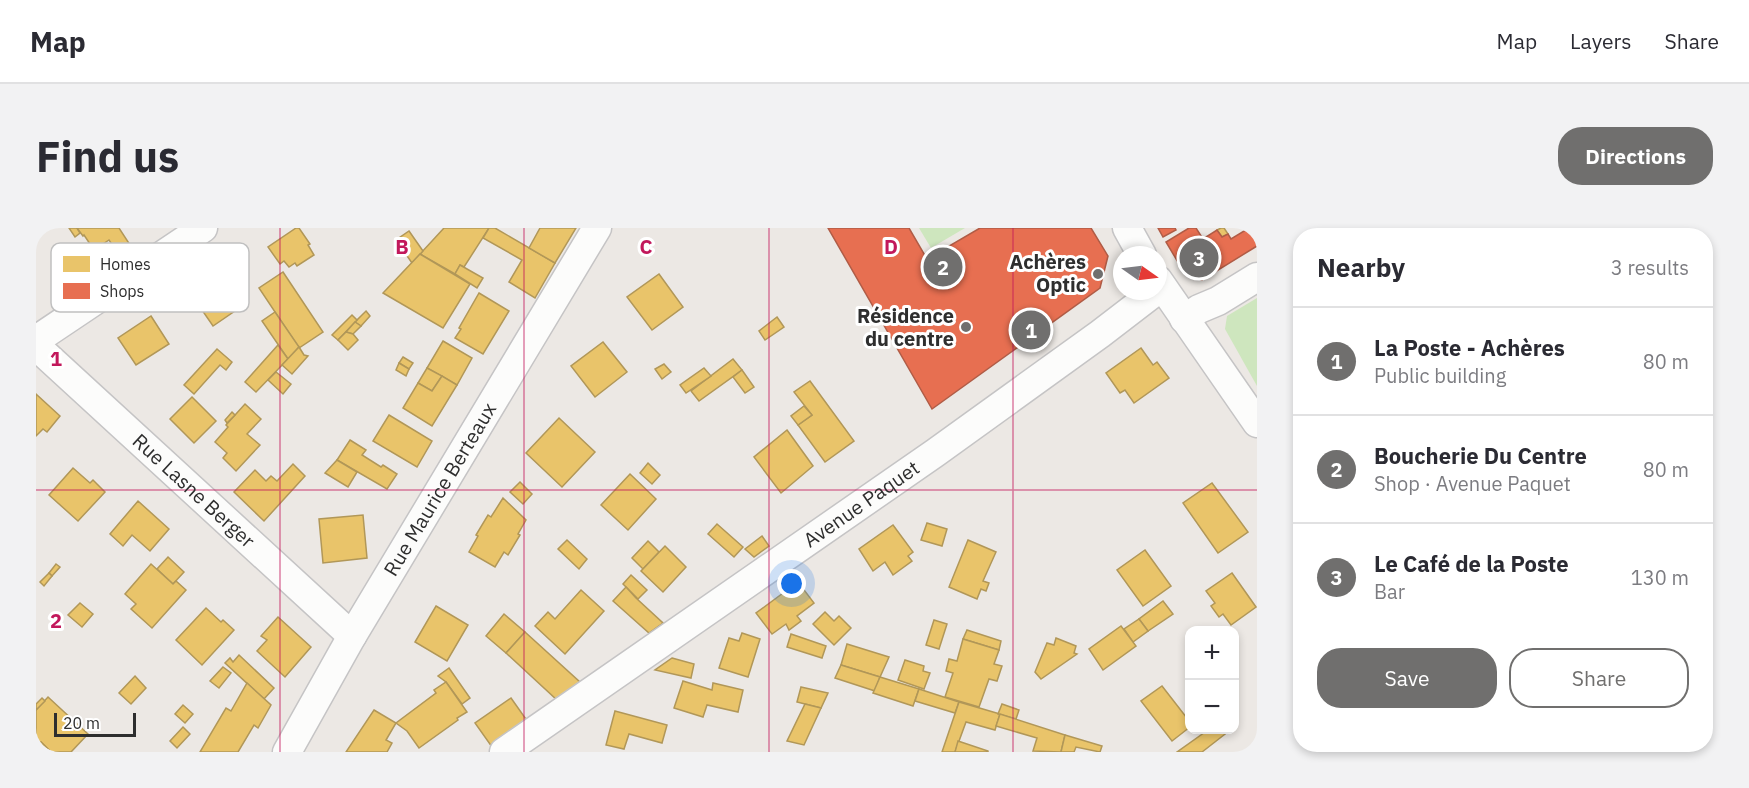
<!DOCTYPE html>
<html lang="en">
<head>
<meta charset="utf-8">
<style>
	:root { --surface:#fff; --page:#f2f2f3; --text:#2b2b33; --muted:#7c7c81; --line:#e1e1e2; --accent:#706f6e }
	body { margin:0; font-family:"IBM Plex Sans",sans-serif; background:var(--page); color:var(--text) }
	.controls { position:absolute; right:18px; bottom:18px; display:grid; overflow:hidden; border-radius:12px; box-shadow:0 3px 9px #0003 }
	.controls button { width:54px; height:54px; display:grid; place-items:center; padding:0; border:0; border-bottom:2px solid var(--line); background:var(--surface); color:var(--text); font:30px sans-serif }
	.compass { position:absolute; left:1077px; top:18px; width:54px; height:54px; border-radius:50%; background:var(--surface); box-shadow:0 3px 9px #0003; rotate:104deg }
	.scale { position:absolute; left:18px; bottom:15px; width:82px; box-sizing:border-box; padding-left:6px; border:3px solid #2e2e2e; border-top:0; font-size:16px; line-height:21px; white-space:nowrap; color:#2e2e2e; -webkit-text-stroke:4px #fff; paint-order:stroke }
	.you { position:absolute; left:756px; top:356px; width:21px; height:21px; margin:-15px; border:4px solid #fff; border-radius:50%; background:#1a73e8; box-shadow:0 0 0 9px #1a73e833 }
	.badge { display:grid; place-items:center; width:39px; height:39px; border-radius:50%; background:var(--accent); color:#fff; font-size:20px; font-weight:700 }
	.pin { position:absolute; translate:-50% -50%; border:3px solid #fff; box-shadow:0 2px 6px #0006 }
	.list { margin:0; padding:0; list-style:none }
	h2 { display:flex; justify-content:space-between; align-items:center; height:78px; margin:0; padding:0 24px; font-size:26px }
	h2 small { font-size:20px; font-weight:400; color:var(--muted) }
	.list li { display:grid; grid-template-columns:39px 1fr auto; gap:18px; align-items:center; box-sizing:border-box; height:108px; padding:0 24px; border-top:2px solid var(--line) }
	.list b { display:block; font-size:22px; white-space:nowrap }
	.list p { margin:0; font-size:20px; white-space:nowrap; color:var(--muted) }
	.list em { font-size:20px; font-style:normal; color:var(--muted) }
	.actions { display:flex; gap:12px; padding:18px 24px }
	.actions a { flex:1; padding:14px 0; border:2px solid var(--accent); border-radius:24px; text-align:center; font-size:21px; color:var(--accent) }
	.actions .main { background:var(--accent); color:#fff }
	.map { position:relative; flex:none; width:1221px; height:524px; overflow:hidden; border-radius:24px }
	header { display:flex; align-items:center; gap:36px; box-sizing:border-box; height:84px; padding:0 30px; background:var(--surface); border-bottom:2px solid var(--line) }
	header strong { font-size:28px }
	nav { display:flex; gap:33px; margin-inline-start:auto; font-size:21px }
	.intro { display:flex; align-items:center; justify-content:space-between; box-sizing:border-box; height:144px; padding:0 36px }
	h1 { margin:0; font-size:42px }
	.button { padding:15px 27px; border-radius:24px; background:var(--accent); color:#fff; font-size:21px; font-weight:700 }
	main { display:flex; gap:36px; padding:0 36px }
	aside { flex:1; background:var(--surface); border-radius:24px; box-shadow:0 3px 9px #0003 }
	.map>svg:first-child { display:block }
</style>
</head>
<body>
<header>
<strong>Map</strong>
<nav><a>Map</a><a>Layers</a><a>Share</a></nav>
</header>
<div class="intro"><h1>Find us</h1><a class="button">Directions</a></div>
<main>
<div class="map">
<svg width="1221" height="524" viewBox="0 0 1221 524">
	<rect width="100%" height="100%" fill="#ece8e4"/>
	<g fill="#cee6be">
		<polygon points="883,0 929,0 895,20"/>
		<polygon points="1221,70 1221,158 1189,101 1191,88"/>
	</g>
	<g fill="#e9c46a" stroke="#b19758" stroke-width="1.5">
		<polygon points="33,0 41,0 44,5 39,9"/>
		<polygon points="41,0 83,0 98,23 86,31 73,12 58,22 48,7 47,8"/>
		<polygon points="260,0 263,0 274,16 272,17 278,27 261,38 259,35 253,39 248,33 244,36 232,19"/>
		<polygon points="408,0 453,0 428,39 424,37 419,46 384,26"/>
		<polygon points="453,0 459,0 519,35 499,70 473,54 486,32 447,10"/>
		<polygon points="504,0 540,0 519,35 493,20"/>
		<polygon points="1185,0 1188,0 1192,6 1186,9 1181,2"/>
		<polygon points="373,3 387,23 376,35 360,12"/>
		<polygon points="384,26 434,56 407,100 347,65"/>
		<polygon points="424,37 447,50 441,60 419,46"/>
		<polygon points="247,44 287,104 263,120 223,60"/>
		<polygon points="193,45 212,74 177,98 157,69"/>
		<polygon points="623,46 647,79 616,102 591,69"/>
		<polygon points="443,65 473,83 447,126 419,110 425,101 423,100"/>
		<polygon points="330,83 334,88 325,98 319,94"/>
		<polygon points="239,84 263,119 252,131 226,93"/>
		<polygon points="316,87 321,92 302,112 296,107"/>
		<polygon points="115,88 133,116 100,137 82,110"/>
		<polygon points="741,89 748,99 729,112 723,103"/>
		<polygon points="319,94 325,98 317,106 310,104"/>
		<polygon points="310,104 317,106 322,112 312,122 302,112"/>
		<polygon points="407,113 436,130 421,157 391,140"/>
		<polygon points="567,114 591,144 559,169 535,138"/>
		<polygon points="242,117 252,131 220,164 209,154"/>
		<polygon points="263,119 268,127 272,128 256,146 246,137"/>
		<polygon points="1105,120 1117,137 1121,134 1133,150 1098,175 1089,162 1084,165 1070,145"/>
		<polygon points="181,121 196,134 190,142 184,137 158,166 148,157"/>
		<polygon points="367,129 377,135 373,141 363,135"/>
		<polygon points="697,131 706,142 663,173 655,163"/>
		<polygon points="363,135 373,141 370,148 360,142"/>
		<polygon points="628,136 635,144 626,151 619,141"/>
		<polygon points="391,140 406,148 396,163 382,155"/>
		<polygon points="668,140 675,148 650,165 644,157"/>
		<polygon points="706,142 718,159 709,165 697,149"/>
		<polygon points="240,144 255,156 247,166 232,152"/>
		<polygon points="406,148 421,157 396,198 367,180 382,155 396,163"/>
		<polygon points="774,153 818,213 789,234 762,197 776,187 758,164"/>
		<polygon points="0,166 24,188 11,204 7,201 0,208"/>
		<polygon points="156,169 180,193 158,215 134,191"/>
		<polygon points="209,176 225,191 211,206 224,217 200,243 187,230 191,225 179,214 192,199 190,197"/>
		<polygon points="768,178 776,187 762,197 755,188"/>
		<polygon points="196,184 199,187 191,195 189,192"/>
		<polygon points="353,187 396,213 381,239 337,213"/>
		<polygon points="523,190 559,224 526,259 490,225"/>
		<polygon points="751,202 777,238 745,265 718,229"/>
		<polygon points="314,212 330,222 326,227 345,239 347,237 361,246 351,261 301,232"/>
		<polygon points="301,232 321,244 312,259 289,245"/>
		<polygon points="612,235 624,247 616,256 604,245"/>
		<polygon points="257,236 269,248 228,293 198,264 219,242 230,253 235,248 241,253"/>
		<polygon points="37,240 54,255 57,252 69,264 42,293 13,267"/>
		<polygon points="594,246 620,271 592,302 565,277"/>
		<polygon points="484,254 496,266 487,276 474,264"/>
		<polygon points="1176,255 1212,304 1182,325 1147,275"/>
		<polygon points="467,270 490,292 482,306 484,307 472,327 468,324 459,339 433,324 442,308 440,307 452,287 455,289"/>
		<polygon points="102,273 133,301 114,323 96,307 87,318 74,306"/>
		<polygon points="327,287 331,330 287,335 283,291"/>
		<polygon points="891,295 911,301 906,318 885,312"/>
		<polygon points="681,296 707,319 698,329 672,306"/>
		<polygon points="857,297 877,324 872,328 876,333 857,347 849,334 837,343 823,321"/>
		<polygon points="726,308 733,318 718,329 709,321"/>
		<polygon points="531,312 551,331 543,341 522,321"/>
		<polygon points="932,312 960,324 947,353 953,355 950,363 945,361 941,371 913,359"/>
		<polygon points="612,313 623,324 607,341 596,330"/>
		<polygon points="629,318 650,339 627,364 605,343"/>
		<polygon points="1109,322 1135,358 1107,378 1081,342"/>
		<polygon points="132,329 148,344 137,356 121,341"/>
		<polygon points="20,336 24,339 16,348 13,345"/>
		<polygon points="115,336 137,356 140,353 150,362 116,400 95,381 100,376 89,366"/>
		<polygon points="13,345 16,348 8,358 4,354"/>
		<polygon points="1196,345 1220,379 1195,397 1187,386 1183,389 1175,378 1179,375 1170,363"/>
		<polygon points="595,347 611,362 602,371 587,356"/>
		<polygon points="762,354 778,375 761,388 765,393 753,402 750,396 736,406 720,385"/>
		<polygon points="590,359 600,370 627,395 613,405 577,373"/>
		<polygon points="545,362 568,383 529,426 499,398 512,384 519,391"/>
		<polygon points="1127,373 1137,386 1112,403 1103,391"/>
		<polygon points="44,375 57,386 46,399 32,387"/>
		<polygon points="400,378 432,397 411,433 379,414"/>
		<polygon points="170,380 185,394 187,392 198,402 166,437 140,412"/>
		<polygon points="789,384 798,393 803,388 815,400 798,417 777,396"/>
		<polygon points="468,386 489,404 470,425 450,408"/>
		<polygon points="242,389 275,419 249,449 221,423 231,412 225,408"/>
		<polygon points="1103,391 1112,403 1097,414 1088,401"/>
		<polygon points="898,392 911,396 903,421 890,417"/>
		<polygon points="1085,398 1100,418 1067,442 1053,421"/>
		<polygon points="931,402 965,413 963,422 927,411"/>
		<polygon points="489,404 545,455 521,472 470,425"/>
		<polygon points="706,405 724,411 712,449 683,440 693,410 703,413"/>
		<polygon points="755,406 790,418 786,430 751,419"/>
		<polygon points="1020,410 1040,418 1038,425 1041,426 1005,451 999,444 1011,415 1018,417"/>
		<polygon points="927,411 963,422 958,436 966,438 961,453 953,451 943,479 909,469 917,445 910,443 913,431 921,433"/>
		<polygon points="811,416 853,429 844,449 805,437"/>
		<polygon points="203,427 238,460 228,471 189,435 194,430 197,434"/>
		<polygon points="636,430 658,436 655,450 619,442"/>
		<polygon points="869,432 888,438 887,443 894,445 888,461 862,452"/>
		<polygon points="805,437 844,449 839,463 799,450"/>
		<polygon points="187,439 195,445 183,460 174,453"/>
		<polygon points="413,440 434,470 426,476 410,454 402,448"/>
		<polygon points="99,448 110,460 95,476 83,465"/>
		<polygon points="844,449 883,461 877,478 837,465"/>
		<polygon points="647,453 676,462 677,455 707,462 702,484 671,477 667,489 638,480"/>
		<polygon points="410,454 431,484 421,490 422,492 383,520 371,503 360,495 400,465 398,462"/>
		<polygon points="211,455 235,477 222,500 218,497 202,524 164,524 190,480 195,483"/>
		<polygon points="1126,458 1154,494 1154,499 1136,513 1105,473"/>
		<polygon points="765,459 792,465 785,480 761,474"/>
		<polygon points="883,461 923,474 919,485 879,473"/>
		<polygon points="12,469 52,506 35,524 11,524 13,522 5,514 0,518 0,482"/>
		<polygon points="6,470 9,473 0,482 0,476"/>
		<polygon points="475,470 492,494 456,519 439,495"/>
		<polygon points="923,474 964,486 959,502 930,494 919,524 906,524"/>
		<polygon points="769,476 785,480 768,517 751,513"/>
		<polygon points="966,476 983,482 980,491 962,486"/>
		<polygon points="147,477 157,486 149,495 139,486"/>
		<polygon points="338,482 360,495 350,512 356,515 351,524 310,524"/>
		<polygon points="579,483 631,497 626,515 593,506 588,521 570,517"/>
		<polygon points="964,486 1029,507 1025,524 997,523 1001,510 960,498"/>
		<polygon points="147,499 154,506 141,520 134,513"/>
		<polygon points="1172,502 1192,502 1193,503 1166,524 1141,524"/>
		<polygon points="1029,507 1066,518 1064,524 1040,519 1038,524 1025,524"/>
		<polygon points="922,513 952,523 952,524 919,524"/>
		<polygon points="5,514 13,522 11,524 6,524 1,519"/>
	</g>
	<g fill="#e76f51" stroke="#b05c46" stroke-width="1.5">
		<polygon points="792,0 873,0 891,31 944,0 1055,0 1072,28 1064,60 896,181"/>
		<polygon points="1122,0 1139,0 1140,2 1127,9"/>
		<polygon points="1153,0 1160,0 1167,11 1181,2 1186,9 1192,6 1195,11 1213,0 1221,0 1221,18 1166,52 1149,46 1130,14"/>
	</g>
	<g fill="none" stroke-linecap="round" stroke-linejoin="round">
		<defs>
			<g id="minor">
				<polyline points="1091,0 1106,27"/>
				<polyline points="1122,52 1221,195"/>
				<polyline points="1148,91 1163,81 1182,73 1221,49"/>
				<polyline points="0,112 167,0"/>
				<path id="s1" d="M0,118L316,408"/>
				<path id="s2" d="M251,524L316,408L561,0"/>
				<path id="s3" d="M468,524L899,225L1064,106L1120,63"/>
			</g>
		</defs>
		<use href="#minor" stroke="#c5c4c5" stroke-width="31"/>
		<use href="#minor" stroke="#fcfcfb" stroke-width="28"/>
	</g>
	<path fill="none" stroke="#c2185b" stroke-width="1.5" stroke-opacity="0.55" d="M244,0V524M488,0V524M733,0V524M977,0V524M0,262H1221"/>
	<g fill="#706f6e" stroke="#fff" stroke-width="2">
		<circle cx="1062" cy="46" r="6"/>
		<circle cx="930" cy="99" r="6"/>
	</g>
	<g text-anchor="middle" stroke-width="6" stroke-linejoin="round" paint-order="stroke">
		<g font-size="20" font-weight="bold" fill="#2e2e2e" stroke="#fff" text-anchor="end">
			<text x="1050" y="41">Achères<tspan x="1050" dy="23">Optic</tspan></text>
			<text x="918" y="95">Résidence<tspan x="918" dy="23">du centre</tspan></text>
		</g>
		<g font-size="20" fill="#2e2e2e" stroke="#fff">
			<text dy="7" stroke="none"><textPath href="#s2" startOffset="304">Rue Maurice Berteaux</textPath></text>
			<text dy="7" stroke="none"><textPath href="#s1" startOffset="214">Rue Lasne Berger</textPath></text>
			<text dy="7" stroke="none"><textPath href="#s3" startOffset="435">Avenue Paquet</textPath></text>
		</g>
	</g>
	<rect x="15" y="15" width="198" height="69" rx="9" fill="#fff" stroke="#c0c0c0" stroke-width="1.5"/>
	<rect x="27" y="28" width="27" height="16" fill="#e9c46a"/>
	<rect x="27" y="55" width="27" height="16" fill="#e76f51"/>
	<g font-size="16" fill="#2e2e2e">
		<text x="64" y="42">Homes</text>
		<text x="64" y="69">Shops</text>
	</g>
	<g font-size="20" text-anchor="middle" font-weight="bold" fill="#c2185b" stroke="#fff" stroke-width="6" stroke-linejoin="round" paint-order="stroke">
		<text x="366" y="26">B</text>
		<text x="610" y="26">C</text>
		<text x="855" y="26">D</text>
		<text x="20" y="138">1</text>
		<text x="20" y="400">2</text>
	</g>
</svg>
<div class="controls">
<button>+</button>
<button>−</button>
</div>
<svg class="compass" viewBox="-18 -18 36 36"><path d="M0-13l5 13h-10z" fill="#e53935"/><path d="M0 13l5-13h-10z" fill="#7c7c81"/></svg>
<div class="scale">20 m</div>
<div class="you"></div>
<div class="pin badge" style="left:995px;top:102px">1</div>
<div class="pin badge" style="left:907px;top:39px">2</div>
<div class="pin badge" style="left:1163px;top:30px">3</div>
</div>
<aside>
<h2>Nearby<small>3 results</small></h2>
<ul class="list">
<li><span class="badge">1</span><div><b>La Poste - Achères</b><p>Public building</p></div><em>80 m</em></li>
<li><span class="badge">2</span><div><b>Boucherie Du Centre</b><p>Shop · Avenue Paquet</p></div><em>80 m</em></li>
<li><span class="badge">3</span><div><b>Le Café de la Poste</b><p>Bar</p></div><em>130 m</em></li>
</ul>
<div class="actions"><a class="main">Save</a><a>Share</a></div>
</aside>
</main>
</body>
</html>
